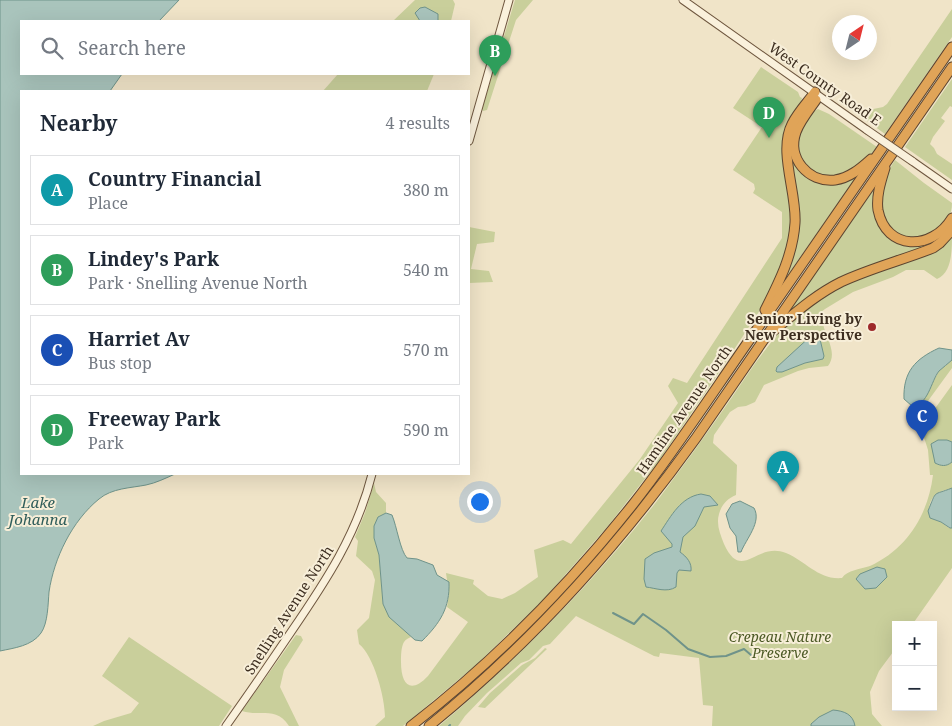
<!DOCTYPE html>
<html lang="en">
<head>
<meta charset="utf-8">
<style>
	:root { --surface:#fff; --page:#f2f2f3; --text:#1f2937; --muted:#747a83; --line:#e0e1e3; --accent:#db2777 }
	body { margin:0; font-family:"Noto Serif",serif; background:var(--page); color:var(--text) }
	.controls { position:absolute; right:15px; bottom:15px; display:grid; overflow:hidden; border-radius:0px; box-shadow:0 5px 20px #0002 }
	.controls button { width:45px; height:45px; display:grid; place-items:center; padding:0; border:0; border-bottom:1px solid var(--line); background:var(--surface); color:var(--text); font:25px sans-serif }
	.compass { position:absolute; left:832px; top:15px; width:45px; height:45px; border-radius:50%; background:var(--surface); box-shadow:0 5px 20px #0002; rotate:35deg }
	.you { position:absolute; left:479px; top:501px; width:18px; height:18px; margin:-12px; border:4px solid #fff; border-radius:50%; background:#1a73e8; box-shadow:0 0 0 8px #1a73e833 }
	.badge { display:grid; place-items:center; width:32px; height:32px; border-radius:50%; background:var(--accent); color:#fff; font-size:16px; font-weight:700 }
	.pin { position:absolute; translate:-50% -41px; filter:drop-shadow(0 1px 2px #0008) }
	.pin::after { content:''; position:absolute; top:26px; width:18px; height:15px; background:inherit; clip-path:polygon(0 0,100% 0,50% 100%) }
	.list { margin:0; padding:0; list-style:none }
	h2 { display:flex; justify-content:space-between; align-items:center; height:65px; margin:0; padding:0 20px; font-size:21px }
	h2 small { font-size:16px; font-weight:400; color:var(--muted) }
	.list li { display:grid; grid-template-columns:32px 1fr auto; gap:15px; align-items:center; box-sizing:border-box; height:70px; margin:0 10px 10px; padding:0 10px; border:1px solid var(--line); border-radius:0px }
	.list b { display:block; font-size:19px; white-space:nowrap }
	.list p { margin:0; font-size:16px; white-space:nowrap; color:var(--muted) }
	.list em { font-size:16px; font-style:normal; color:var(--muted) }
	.icon { flex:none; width:28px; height:28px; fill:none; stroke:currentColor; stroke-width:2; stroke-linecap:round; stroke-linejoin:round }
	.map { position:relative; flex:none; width:952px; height:726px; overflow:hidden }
	.search { position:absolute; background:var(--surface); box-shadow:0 5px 20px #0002; left:20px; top:20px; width:450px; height:55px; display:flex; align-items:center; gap:12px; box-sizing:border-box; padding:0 18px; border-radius:0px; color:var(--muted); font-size:19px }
	.panel { position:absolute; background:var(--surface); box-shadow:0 5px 20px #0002; left:20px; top:90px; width:450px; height:385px; border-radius:0px }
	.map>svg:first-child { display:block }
</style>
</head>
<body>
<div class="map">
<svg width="952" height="726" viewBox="0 0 952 726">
	<rect width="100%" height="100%" fill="#f0e4c8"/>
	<g fill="#c9cf9b" fill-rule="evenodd">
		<polygon points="415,0 453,0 455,4 451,21 438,21 437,14 420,8 415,13 420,21 393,21"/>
		<polygon points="515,0 533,0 516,20 487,110 483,111 482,109"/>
		<polygon points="952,9 952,37 885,134 859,115 859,112 883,107 887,104"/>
		<path d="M761,67L798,92L800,97L802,98L799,108L788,126L793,207L790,243L770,295L714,380L658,462L608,526L544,599L476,665L403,726H375L385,717C385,698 374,656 359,644L357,630L369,618L375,580L372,571L356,556L358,541L355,537L365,513L374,483L376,492L386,503V513L378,517L374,538L379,555L383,604L396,623L403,628L411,637C409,638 406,639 404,642C401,647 401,656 401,662C401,684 410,695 428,676L468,622L447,607L449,594L446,573L474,580L473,584L488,596L502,599L515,593L538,577L534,550L563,540L571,544L640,459L678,403L668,386L673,378L687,383L782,238V212L753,193L755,189L754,184L733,170L762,127L733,108Z"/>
		<polygon points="338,74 434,74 427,91 323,91"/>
		<polygon points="952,79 952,107 950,106 941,118 945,121 933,137 930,144 934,148 937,154 952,164 952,180 905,147"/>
		<polygon points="818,109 829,114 877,147 864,162 849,172 830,177 810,171 798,156 797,138 809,116 814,111"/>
		<polygon points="789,145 808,176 855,176 856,177 780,286 792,253"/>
		<path d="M895,160L924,183L952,203C952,215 947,222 938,228C933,231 927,237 921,239C915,240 905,238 899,234C871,219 880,182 895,160Z"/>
		<polygon points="877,185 875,200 895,239 937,238 938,240 929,246 889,260 791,312 790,310"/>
		<polygon points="469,227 495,232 494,242 477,244 471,269 489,271 493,282 469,283"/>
		<path d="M952,235C952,250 952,273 937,279L924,270H906L893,277L853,292L825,309L821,312C823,316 822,320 823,324C826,338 838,353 828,366L809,368L798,371L764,385L755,402L746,406L738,407L730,412L714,435L713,443L737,465L736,495C727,499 722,504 719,514C716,524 720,534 724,544C742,583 756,541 786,553C806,561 818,580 842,578C847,570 861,569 870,566C907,549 928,515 933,475H930L928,450L921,428L952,385V442L943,440L934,442L949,464L952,462V488C948,490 943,490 940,492C930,496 927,509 930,518L941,522L949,528H952V568L912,625H896V648L879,671L870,692L872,714L882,726H712L713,706L703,705L699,658L660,653L659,657L654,656L576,616L550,644L543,646L529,660L521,663L487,693L465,716L458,726H439C519,658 592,584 657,501C681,469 705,436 728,403C754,365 778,326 816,300C826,293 838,288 849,282C883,265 918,250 952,235ZM815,333L823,359L805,363L782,372H778L776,371L777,367Z"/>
		<polygon points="952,360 952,368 917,416 912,406 915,406 924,398 939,371"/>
		<path d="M296,635L301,636L303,640L284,670L280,687L299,726H289C276,706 260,717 242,711Z"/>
		<polygon points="129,637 232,706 219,726 93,726 104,721 131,713 139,703 102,676"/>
		<polygon points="545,648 547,649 485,708 478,707 490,693 522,665 535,658"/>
	</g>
	<g fill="#a9c4bc" stroke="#6f938a">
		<path d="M0,0H179L159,21H21V74H122L110,91H21V474H175C166,478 156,483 146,485C131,488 112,488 99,499C72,521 54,558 49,592C48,604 48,623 41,633C32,646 14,648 0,651Z"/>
		<polygon points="425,7 438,14 438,21 420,21 415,13 420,8"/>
		<polygon points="817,333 819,335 824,356 823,359 805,363 782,372 777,372 776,371 777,367 813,334"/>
		<path d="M939,348L952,350V360C948,364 943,367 939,371C931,381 928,406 912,406L904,399C903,372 915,359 939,348Z"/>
		<path d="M938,440H947L952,442V462C946,467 941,466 935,463L931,444Z"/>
		<path d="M952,488V528H950L941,522L930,518L928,511C937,489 932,496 952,488Z"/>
		<path d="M701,494L710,496L718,505L704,507L695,526L683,537L680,552C687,557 692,563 691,571L679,570L677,573L676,587C667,593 655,588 646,587L644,579L645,559L654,553L672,547V544L661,531C671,516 681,497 701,494Z"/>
		<path d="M740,501L754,508C762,522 746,539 741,552H738L736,536L730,528L726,514L732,504Z"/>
		<path d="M386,513L392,515C397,527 400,550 407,558L417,559L433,565L437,575L449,582C450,608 440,623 422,641L415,640L389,617L383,604L379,555L374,538V526L378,517Z"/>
		<polygon points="877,567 885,569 887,577 876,588 865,589 856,579 860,574"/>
		<path d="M833,710C844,711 853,714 855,726H811V724L819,717Z"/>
	</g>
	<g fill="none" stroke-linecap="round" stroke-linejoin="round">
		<g stroke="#6f938a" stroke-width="2">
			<polyline points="613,613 634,624 643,614 666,630 688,649 710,657 726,656 744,649 751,655"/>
			<polyline points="449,726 450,725"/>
		</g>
		<defs>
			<g id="secondary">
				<polyline points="683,0 867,130"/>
				<polyline points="469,141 509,0"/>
				<polyline points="912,161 952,189"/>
				<path d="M226,726C248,695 270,663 291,632C326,581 357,534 372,474"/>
			</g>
			<g id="highway">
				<path d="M816,100C809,110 800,121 796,132C787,158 808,183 835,180C849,178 860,169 871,159"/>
				<path d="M885,168C881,181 876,196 878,210C886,251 932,251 952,218"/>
				<path d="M765,310C779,282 793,255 795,223C797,193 778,151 792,124C798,112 807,103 815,92"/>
				<path d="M772,332C794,314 815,295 841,282C871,268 903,260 933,248L940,243L952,230"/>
				<path d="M411,726C494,662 569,585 634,503C677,448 715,389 755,332C821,237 887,142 952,47"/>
				<path d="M429,726C532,643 619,545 696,438L952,67"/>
			</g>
		</defs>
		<use href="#secondary" stroke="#6f573f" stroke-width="9"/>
		<use href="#highway" stroke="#5b4430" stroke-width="11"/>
		<use href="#secondary" stroke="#faf1dc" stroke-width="7"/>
		<use href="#highway" stroke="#e0a458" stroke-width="9"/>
		<defs>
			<polyline id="secondary-bridge" points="867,130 912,161"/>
		</defs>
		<use href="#secondary-bridge" stroke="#6f573f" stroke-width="9" stroke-linecap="butt"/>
		<use href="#secondary-bridge" stroke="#faf1dc" stroke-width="7"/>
	</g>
	<circle fill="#9e2a2b" stroke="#f7eed8" stroke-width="2" cx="872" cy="327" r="5"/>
	<g text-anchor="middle" stroke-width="4" stroke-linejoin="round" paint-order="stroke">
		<g font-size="14" fill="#3d2e20" stroke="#f7eed8">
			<text transform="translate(825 84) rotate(35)" y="5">West County Road E</text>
			<text transform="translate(684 410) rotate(-55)" y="5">Hamline Avenue North</text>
			<text transform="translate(289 610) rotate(-57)" y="5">Snelling Avenue North</text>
		</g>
		<g font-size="14" font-weight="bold" fill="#3d2e20" stroke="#f7eed8" text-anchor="end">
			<text x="862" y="324">Senior Living by<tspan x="862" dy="16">New Perspective</tspan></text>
		</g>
		<g font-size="14" font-style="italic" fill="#4d5a26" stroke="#f7eed8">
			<text x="780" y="642">Crepeau Nature<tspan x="780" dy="16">Preserve</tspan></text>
		</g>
		<g font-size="15" font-style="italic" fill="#2f5d5a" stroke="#f7eed8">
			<text x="38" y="508">Lake<tspan x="38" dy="17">Johanna</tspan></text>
		</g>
	</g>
</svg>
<div class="controls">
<button>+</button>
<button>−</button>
</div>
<svg class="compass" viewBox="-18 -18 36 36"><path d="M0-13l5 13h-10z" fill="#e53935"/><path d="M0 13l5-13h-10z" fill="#747a83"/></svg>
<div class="you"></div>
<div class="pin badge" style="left:783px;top:492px;background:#0f9aa8">A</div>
<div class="pin badge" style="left:495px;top:76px;background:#2e9e5b">B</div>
<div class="pin badge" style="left:922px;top:441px;background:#1a4fb4">C</div>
<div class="pin badge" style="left:769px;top:138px;background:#2e9e5b">D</div>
<div class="search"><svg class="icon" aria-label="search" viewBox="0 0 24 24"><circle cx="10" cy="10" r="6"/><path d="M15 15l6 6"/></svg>Search here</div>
<section class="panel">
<h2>Nearby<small>4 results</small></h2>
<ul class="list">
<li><span class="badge" style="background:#0f9aa8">A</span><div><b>Country Financial</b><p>Place</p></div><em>380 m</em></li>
<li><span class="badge" style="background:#2e9e5b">B</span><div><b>Lindey's Park</b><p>Park · Snelling Avenue North</p></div><em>540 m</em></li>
<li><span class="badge" style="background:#1a4fb4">C</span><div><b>Harriet Av</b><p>Bus stop</p></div><em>570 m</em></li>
<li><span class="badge" style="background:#2e9e5b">D</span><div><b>Freeway Park</b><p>Park</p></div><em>590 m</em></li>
</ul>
</section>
</div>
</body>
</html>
